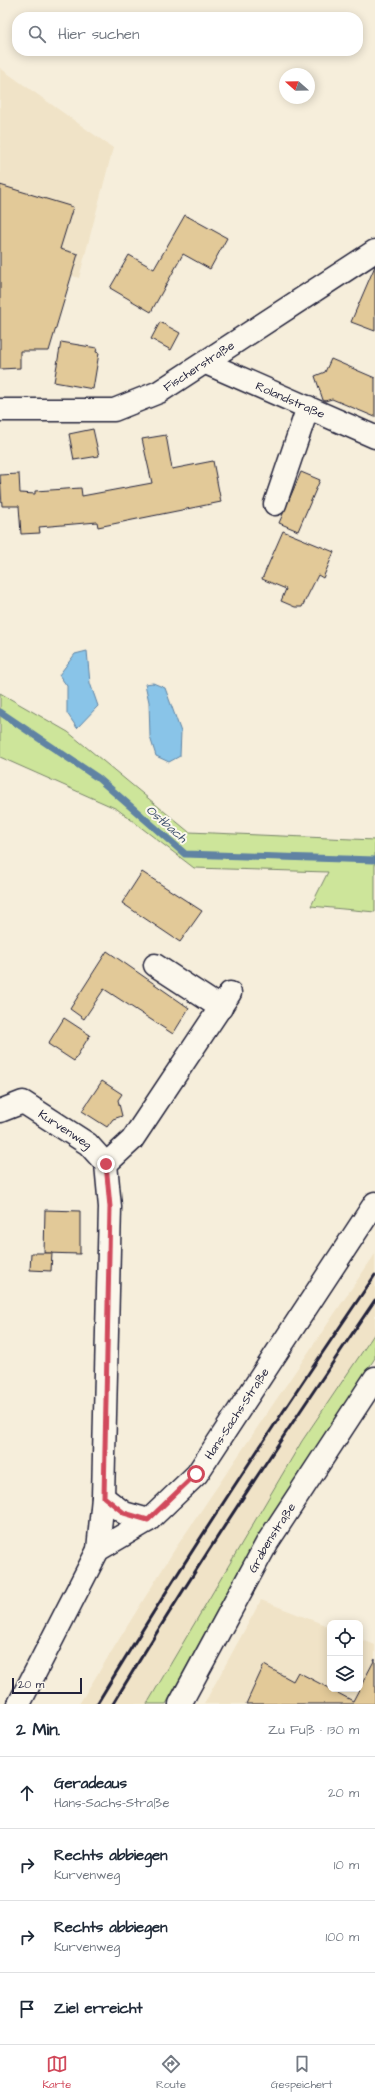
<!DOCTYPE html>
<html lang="de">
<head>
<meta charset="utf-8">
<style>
	:root { --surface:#fff; --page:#f6f6f7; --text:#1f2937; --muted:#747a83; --line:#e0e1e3; --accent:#d1495b }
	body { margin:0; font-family:"Architects Daughter",sans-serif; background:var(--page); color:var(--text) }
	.controls { position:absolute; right:12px; bottom:12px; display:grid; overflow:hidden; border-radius:8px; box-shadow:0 2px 10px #0003 }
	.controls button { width:36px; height:36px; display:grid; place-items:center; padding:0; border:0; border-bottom:1px solid var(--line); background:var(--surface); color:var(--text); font:20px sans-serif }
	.compass { position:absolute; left:279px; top:68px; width:36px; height:36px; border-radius:50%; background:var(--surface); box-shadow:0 2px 10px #0003; rotate:290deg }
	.scale { position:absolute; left:12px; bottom:10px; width:70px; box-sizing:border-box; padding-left:4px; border:2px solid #22223b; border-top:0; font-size:11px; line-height:14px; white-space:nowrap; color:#22223b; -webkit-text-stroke:3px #fbf7ec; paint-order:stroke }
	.stop { position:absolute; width:12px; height:12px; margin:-9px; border:3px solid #d1495b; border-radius:50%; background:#fff }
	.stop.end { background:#d1495b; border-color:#fff; box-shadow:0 1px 4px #0008 }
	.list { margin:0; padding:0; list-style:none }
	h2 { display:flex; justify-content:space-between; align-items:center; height:52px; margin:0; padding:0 16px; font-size:17px }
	h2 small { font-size:13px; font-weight:400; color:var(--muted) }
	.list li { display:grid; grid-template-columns:26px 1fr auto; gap:12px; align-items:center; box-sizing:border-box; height:72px; padding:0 16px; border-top:1px solid var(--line) }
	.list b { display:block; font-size:15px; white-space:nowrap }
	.list p { margin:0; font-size:13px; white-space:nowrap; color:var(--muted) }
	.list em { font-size:13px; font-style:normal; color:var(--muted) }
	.icon { flex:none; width:22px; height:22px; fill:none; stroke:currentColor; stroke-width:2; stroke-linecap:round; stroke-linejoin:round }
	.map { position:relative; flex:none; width:375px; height:1704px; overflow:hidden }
	.search { position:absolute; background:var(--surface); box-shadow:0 2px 10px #0003; left:12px; right:12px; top:12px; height:44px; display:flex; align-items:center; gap:10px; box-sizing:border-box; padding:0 14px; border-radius:16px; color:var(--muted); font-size:15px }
	.sheet { height:340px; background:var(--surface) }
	nav { display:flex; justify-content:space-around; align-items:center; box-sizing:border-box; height:56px; border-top:1px solid var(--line); background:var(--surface); font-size:11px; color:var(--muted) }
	nav a { display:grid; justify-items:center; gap:2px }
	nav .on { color:var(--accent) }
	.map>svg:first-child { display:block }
</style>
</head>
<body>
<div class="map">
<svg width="375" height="1704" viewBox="0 0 375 1704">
	<rect width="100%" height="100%" fill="#f6eedb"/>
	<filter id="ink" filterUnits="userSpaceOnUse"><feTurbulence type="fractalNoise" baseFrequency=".025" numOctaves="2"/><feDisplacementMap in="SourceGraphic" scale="8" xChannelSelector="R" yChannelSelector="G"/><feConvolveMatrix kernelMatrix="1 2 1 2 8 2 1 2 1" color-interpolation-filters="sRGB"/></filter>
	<g filter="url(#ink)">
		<g fill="#f0e3c7">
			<polygon points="0,68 113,148 79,278 0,253"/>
			<polygon points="375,1254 375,1333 302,1441 147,1704 79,1704 175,1549"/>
			<polygon points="261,1600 330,1627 330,1689 360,1689 360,1639 375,1645 375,1704 204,1704"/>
		</g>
		<g fill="#cde59a" stroke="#78846a">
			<polygon points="0,693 68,732 189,832 375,840 375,912 311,906 328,872 194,868 117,809 0,757"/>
			<polygon points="375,1333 375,1358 240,1568 166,1704 147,1704 302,1441"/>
		</g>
		<g fill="#89c4e8" stroke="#6083a3">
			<polygon points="87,651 90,683 98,706 77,728 67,713 67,686 59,675 75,654"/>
			<polygon points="153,683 165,688 181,732 180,756 169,762 156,756 150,737 149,702 145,684"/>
		</g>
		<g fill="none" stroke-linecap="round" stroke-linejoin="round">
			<polyline stroke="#6083a3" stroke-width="7" points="0,712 98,778 185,854 375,860"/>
		</g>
		<g fill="#e2c998" stroke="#22223b">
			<polygon points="0,185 73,207 60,249 78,254 49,351 20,351 20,368 0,369"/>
			<polygon points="185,215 227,238 210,269 183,254 151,312 110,288 129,255 154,269"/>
			<polygon points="375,266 375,331 351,322"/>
			<polygon points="160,322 180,333 171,350 151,339"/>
			<polygon points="61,342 97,348 96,352 99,353 93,389 54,382"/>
			<polygon points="331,359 375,378 375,417 332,399 325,401 323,400 315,376 325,372"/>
			<polygon points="93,429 99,456 74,460 69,434"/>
			<polygon points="166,435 172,469 213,461 221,502 98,527 97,522 39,527 40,533 21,534 19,506 2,506 0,475 19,474 20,493 35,494 35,491 81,488 82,496 152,483 142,439"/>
			<polygon points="301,472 320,480 298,531 279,523"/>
			<polygon points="283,531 334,552 323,578 318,575 302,607 295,607 281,601 286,589 262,579"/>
			<polygon points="142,872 202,911 180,942 122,903"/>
			<polygon points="107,951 189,1008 173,1034 104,989 84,1019 70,1009"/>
			<polygon points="64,1018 90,1035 74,1061 48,1044"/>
			<polygon points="102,1081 122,1094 118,1100 122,1116 113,1119 107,1127 82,1111"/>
			<polygon points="45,1210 80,1211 80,1254 44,1253"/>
			<polygon points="31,1253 52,1253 51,1271 30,1270"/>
			<polygon points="375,1659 375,1704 246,1704 264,1665 293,1681 298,1672 353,1701"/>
		</g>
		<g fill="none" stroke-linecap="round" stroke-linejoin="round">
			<defs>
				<g id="minor">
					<path id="s1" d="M206,363L375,437"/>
					<path id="s2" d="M0,410H114L159,392L375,251"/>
					<polyline points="275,504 308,407"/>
					<polyline points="155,965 221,1008"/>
					<path id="s3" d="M0,1111L23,1102L88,1144L106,1164L110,1207L103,1497L98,1550"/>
					<polyline points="106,1164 132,1140 230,993"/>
					<polyline points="103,1497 124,1513 149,1520"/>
					<path id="s4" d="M19,1704L98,1550L149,1520L197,1474L375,1203"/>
					<path id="s5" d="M180,1704L267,1543L375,1378"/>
				</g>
			</defs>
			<use href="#minor" stroke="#22223b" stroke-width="25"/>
			<use href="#minor" stroke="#fbf7ec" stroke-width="22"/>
			<g stroke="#22223b" stroke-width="3">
				<path d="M97,1704C185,1558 279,1416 375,1275"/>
				<path d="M113,1704C196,1566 285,1433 375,1300"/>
			</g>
		</g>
	</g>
	<g fill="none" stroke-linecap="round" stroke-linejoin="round" filter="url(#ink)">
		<polyline stroke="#d1495b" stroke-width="5" points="106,1164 110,1207 104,1497 124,1513 148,1520 196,1474"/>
	</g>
	<g text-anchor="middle" stroke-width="4" stroke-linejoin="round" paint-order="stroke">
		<g font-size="12" fill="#22223b" stroke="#fbf7ec">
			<text dy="4" stroke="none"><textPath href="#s2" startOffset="210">Fischerstraße</textPath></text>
			<text dy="4" stroke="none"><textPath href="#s1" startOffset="92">Rolandstraße</textPath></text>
			<text dy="4" stroke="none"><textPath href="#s3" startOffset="75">Kurvenweg</textPath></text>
			<text dy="4" stroke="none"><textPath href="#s4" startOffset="371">Hans-Sachs-Straße</textPath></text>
			<text dy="4" stroke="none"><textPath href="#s5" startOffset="190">Grabenstraße</textPath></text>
		</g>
		<g font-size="13" font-style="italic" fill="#41536f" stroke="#fbf7ec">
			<text transform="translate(167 823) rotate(41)" y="5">Ostbach</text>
		</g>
	</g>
</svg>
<div class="controls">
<button><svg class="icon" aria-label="locate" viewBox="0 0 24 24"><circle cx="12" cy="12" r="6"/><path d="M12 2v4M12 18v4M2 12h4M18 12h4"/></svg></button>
<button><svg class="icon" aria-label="layers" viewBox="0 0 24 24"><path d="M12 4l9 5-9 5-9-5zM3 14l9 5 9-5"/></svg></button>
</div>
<svg class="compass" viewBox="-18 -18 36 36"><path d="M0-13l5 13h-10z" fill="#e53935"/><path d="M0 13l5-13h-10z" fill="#747a83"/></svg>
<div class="scale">20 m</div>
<div class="stop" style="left:196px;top:1474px"></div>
<div class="stop end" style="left:106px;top:1164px"></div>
<div class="search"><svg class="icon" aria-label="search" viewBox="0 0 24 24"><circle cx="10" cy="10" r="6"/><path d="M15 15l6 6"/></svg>Hier suchen</div>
</div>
<section class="sheet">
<h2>2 Min.<small>Zu Fuß · 130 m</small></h2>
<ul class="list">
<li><svg class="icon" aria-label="ahead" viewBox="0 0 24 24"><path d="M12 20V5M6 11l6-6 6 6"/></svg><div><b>Geradeaus</b><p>Hans-Sachs-Straße</p></div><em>20 m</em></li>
<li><svg class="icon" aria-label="right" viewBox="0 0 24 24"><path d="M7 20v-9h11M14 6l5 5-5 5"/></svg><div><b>Rechts abbiegen</b><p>Kurvenweg</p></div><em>10 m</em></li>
<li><svg class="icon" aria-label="right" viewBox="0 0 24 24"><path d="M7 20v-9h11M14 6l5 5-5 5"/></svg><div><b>Rechts abbiegen</b><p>Kurvenweg</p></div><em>100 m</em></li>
<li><svg class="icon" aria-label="arrive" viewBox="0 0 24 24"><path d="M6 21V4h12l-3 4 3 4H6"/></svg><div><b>Ziel erreicht</b></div></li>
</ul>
</section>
<nav>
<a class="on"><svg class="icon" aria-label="map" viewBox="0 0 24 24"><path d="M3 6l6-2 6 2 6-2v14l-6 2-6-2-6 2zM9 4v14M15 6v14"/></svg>Karte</a>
<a><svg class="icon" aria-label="directions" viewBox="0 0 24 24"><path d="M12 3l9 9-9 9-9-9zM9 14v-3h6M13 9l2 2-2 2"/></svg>Route</a>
<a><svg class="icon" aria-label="saved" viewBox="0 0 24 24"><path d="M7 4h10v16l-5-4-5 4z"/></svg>Gespeichert</a>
</nav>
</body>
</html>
